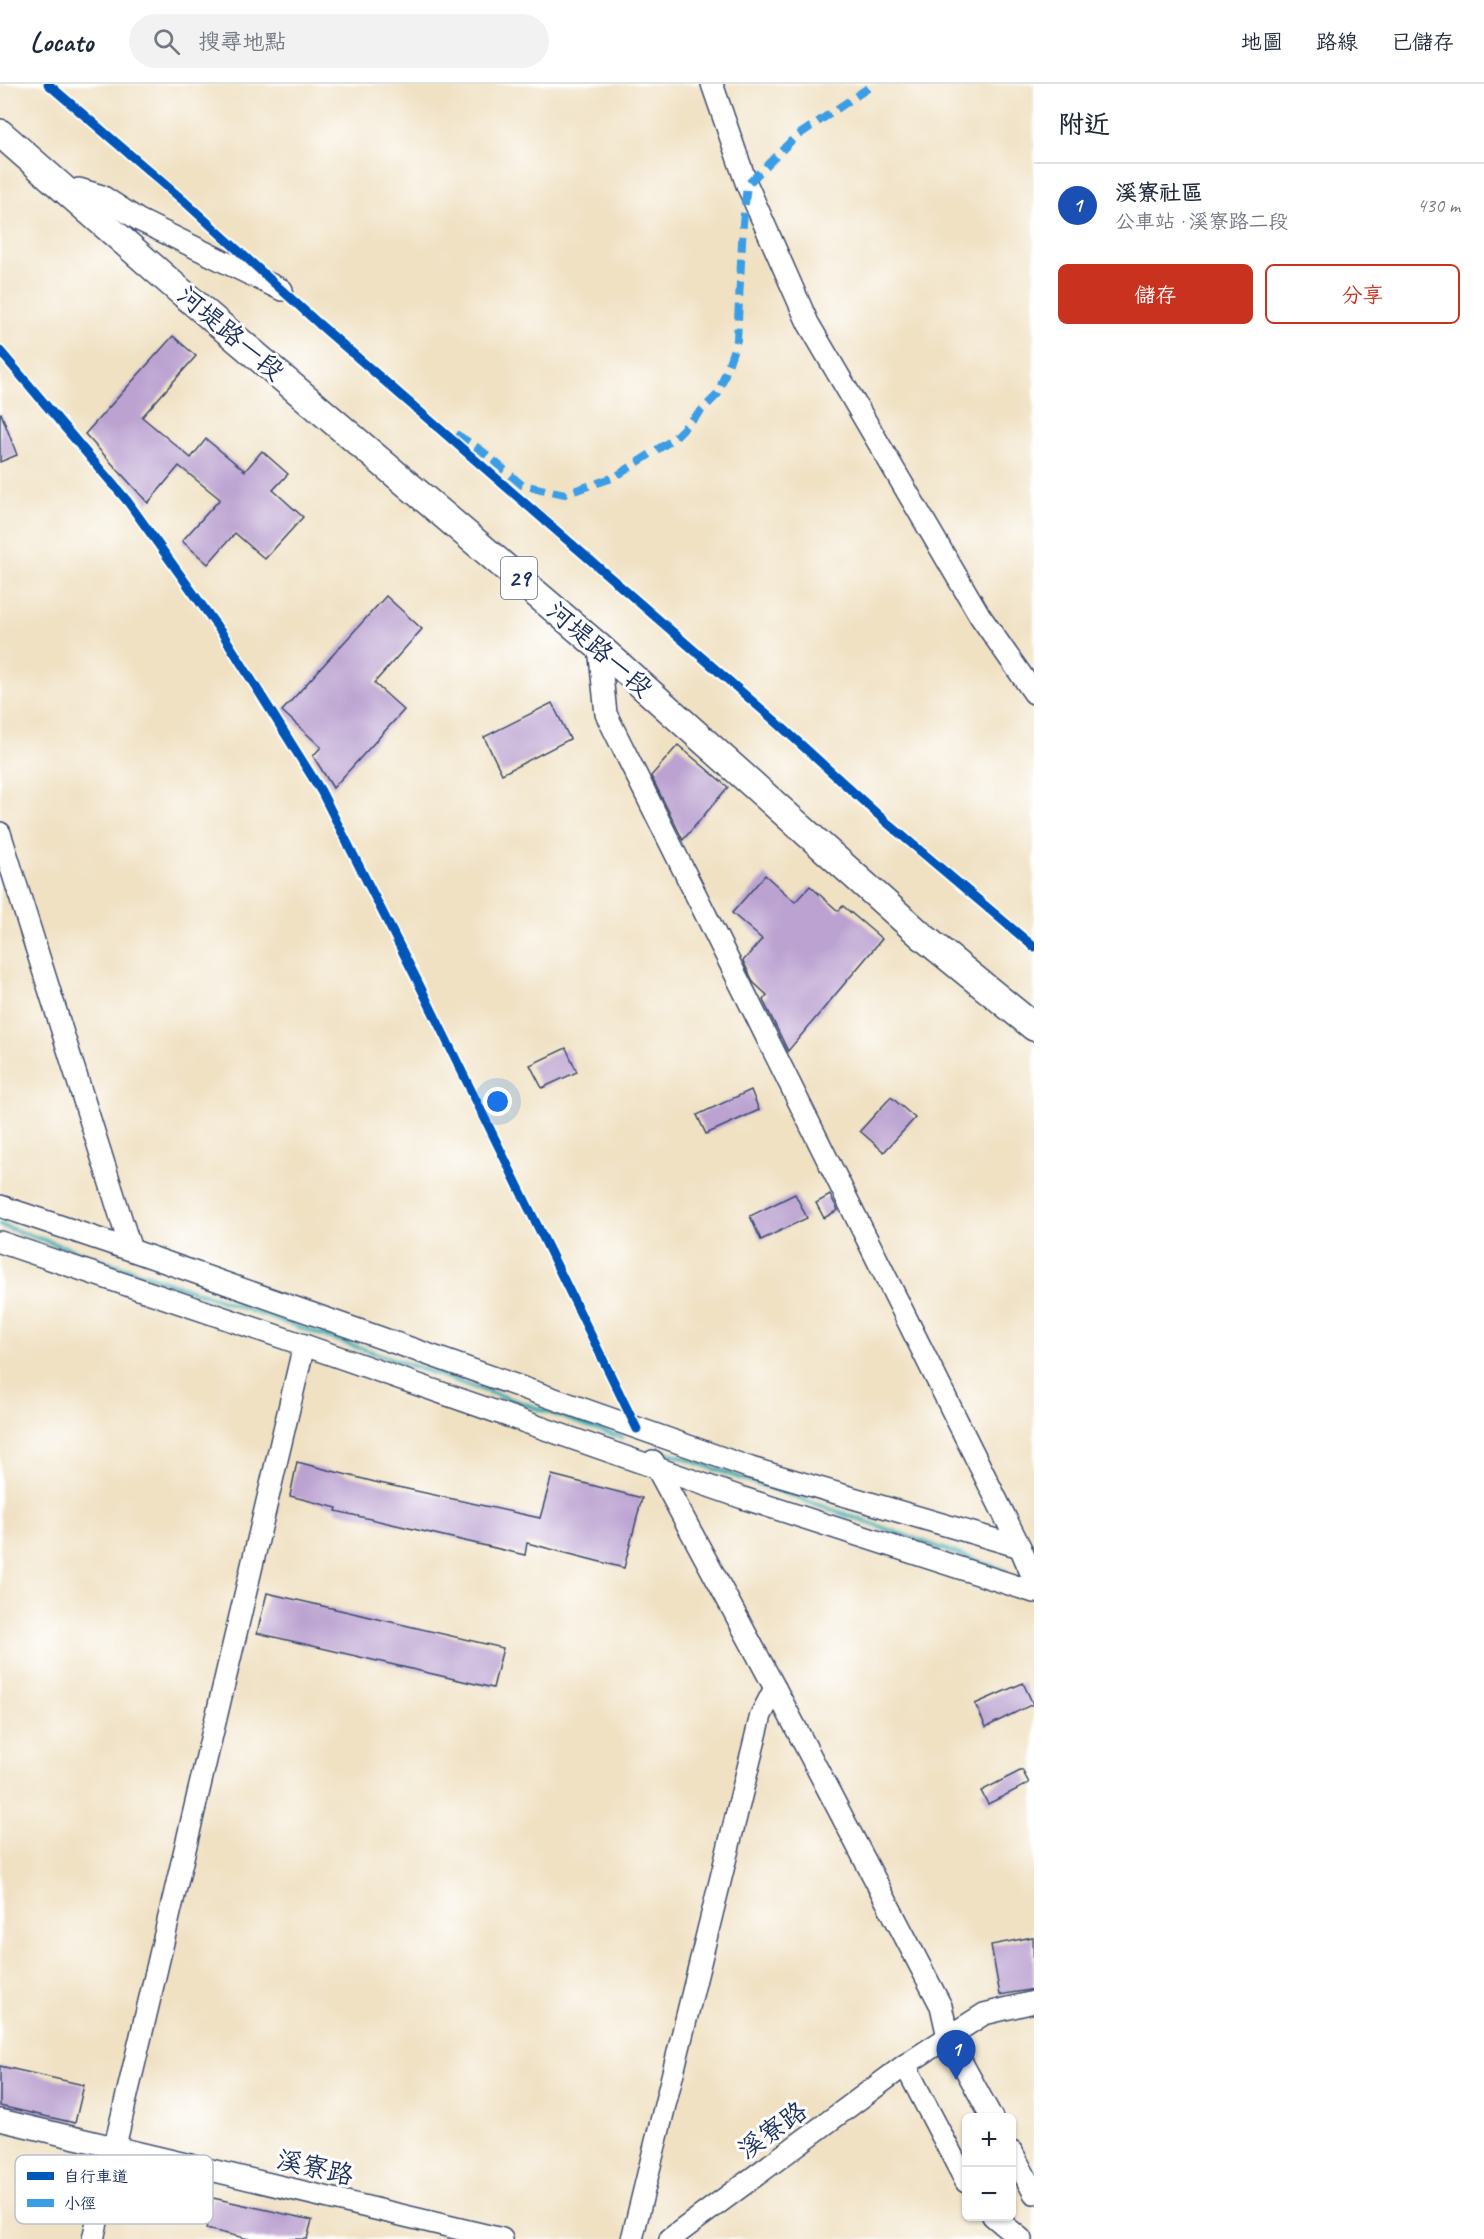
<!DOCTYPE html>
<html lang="zh-TW">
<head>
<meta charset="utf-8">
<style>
	:root { --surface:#fff; --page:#f2f2f3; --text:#1f2937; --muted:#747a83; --line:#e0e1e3; --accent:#c8321e }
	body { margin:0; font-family:Caveat,"LXGW WenKai TC",sans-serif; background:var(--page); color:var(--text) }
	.controls { position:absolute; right:18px; bottom:18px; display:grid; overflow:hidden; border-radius:9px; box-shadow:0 2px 4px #0004 }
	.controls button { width:54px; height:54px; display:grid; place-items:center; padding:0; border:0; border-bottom:2px solid var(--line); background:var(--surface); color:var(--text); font:30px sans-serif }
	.you { position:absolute; left:498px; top:1018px; width:21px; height:21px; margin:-15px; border:4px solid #fff; border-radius:50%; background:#1a73e8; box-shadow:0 0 0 9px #1a73e833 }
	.badge { display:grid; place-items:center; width:39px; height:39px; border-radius:50%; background:var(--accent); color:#fff; font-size:20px; font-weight:700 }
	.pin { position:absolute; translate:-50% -50px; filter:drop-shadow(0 2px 3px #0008) }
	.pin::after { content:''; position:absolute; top:32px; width:21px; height:18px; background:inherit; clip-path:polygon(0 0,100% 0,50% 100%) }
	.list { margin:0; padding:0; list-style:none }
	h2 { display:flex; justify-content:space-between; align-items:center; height:78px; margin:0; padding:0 24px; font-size:26px }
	h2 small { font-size:20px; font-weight:400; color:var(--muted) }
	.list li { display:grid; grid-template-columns:39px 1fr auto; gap:18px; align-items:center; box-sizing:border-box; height:84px; padding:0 24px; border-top:2px solid var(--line) }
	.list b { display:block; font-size:22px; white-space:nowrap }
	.list p { margin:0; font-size:20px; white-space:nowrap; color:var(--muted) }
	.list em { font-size:20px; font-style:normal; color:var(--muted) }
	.actions { display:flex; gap:12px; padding:18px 24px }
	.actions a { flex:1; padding:14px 0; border:2px solid var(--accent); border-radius:9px; text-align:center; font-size:21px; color:var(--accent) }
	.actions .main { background:var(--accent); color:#fff }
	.icon { flex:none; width:33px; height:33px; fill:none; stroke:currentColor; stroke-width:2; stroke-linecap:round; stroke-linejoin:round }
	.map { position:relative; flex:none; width:1034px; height:2155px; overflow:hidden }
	header { display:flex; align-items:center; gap:36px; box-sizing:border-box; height:84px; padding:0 30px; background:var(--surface); border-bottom:2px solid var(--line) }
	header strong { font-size:28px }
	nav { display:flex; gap:33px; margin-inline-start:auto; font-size:21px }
	.search { width:420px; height:54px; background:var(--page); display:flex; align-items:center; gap:15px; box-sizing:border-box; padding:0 21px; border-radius:33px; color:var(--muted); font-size:22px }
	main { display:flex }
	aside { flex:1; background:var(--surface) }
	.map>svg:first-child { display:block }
</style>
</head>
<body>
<header>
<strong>Locato</strong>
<div class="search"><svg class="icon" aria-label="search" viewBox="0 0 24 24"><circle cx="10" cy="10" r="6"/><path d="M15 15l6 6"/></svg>搜尋地點</div>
<nav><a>地圖</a><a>路線</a><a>已儲存</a></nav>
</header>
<main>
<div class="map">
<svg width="1034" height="2155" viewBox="0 0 1034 2155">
	<rect width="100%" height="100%" fill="#fff"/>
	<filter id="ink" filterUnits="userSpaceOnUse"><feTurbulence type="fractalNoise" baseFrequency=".0167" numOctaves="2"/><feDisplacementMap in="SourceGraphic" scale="12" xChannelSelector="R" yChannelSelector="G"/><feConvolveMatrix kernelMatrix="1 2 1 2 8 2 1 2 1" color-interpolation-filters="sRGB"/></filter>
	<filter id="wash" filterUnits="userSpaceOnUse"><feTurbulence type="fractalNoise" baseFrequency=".008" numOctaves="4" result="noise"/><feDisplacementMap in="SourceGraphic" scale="24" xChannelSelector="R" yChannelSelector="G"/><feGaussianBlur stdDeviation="1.35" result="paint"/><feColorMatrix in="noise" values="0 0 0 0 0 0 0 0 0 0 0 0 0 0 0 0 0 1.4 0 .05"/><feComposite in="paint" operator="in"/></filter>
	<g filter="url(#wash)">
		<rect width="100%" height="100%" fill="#f0e1c3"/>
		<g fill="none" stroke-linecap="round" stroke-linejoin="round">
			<g stroke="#3badb3" stroke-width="5">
				<polyline points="0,1141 621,1353"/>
				<polyline points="664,1367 1006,1487"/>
			</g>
		</g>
		<g id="blocks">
			<g fill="#bba2d0">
				<polygon points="173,252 196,272 142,333 191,374 206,355 245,387 262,367 288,390 273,406 303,433 265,475 235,449 208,480 182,457 220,415 179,382 148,419 85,350"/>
				<polygon points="1,329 17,371 0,378 0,330"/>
				<polygon points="386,512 422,545 374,599 404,626 333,704 313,672 321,663 282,627"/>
				<polygon points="552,619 570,655 502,690 484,653"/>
				<polygon points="678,661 728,703 683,756 651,692"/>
				<polygon points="765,791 795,818 810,802 838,827 843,822 882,855 788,967 763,916 767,911 754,899 743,877 762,855 732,829"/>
				<polygon points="566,964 577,988 542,1004 530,981"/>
				<polygon points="751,1006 759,1026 706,1050 697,1031"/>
				<polygon points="891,1013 915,1034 884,1068 860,1047"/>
				<polygon points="795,1110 807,1134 761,1156 750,1132"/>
				<polygon points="830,1111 838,1126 824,1134 816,1119"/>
				<polygon points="297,1378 375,1398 540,1434 552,1391 642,1414 624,1484 527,1459 525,1471 336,1427 337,1424 290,1412"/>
				<polygon points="267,1509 503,1564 493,1604 257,1549"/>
				<polygon points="1023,1599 1033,1620 986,1643 975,1620"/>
				<polygon points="1022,1686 1029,1699 988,1720 981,1707"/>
				<polygon points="1033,1853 1034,1905 1000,1911 991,1861"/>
				<polygon points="0,1982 84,2001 75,2039 0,2022"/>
				<polygon points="213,2114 312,2136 307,2155 249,2155 206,2145"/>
			</g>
		</g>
	</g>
	<g filter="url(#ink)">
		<use href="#blocks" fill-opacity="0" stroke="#3b4a6d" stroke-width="1.5"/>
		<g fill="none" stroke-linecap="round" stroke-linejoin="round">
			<defs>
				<g id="minor">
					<polyline points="712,0 747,101 808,239 980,532 1034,609"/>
					<polyline points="71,111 79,105 102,112 139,136 282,206"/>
					<polyline points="599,563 606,630 1020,1463 1034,1496"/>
					<polyline points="0,749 131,1166"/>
					<polyline points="0,1122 131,1166 751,1384 1020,1463"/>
					<polyline points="0,1158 304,1261 743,1414 1034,1508"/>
					<polyline points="653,1377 775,1604 941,1922 948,1953 992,2034"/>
					<polyline points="905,1981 966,2098"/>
					<polyline points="0,2036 502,2155"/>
					<polyline points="1012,2068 1034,2109"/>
					<polyline points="993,2132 1021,2155"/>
					<polyline points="93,2155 304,1261"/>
					<polyline points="632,2155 761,1631 775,1604"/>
					<polyline points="670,2155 905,1981 948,1953 984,1930 1034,1918"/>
				</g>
				<polyline id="major" points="0,49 179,206 599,563 922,852 1034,943"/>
			</defs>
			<use href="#minor" stroke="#3b4a6d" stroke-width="24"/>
			<use href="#major" stroke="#3b4a6d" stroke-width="30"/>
			<use href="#minor" stroke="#fff" stroke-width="21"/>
			<use href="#major" stroke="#fff" stroke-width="27"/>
			<polyline stroke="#3b9de6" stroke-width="8" stroke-dasharray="15 8" stroke-linecap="butt" points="456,350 481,366 522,401 565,410 615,393 672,356 718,310 737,256 743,139 747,101 794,54 874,0"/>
			<defs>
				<g id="cycleway">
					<polyline points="48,0 185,118 319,240 774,636 885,737 1034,863"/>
					<polyline points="0,267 128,418 224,552 321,707 417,896 637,1345"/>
				</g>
			</defs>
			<use href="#cycleway" stroke="#fff" stroke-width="13"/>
			<use href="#cycleway" stroke="#0057b8" stroke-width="9"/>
		</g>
	</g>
	<g text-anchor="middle" stroke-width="6" stroke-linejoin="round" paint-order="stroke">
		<rect fill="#fff" stroke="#5f6d8e" stroke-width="1.5" x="501" y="473" width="36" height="42" rx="4.5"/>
		<g font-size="24" font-weight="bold" fill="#1b2f5e">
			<text x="519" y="502">29</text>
		</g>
		<g font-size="26" fill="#1b2f5e" stroke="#fff">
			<text transform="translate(231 249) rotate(40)" y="9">河堤路一段</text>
			<text transform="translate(600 565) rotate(41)" y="9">河堤路一段</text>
			<text transform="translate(772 2046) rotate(-36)" y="9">溪寮路</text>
			<text transform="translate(315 2083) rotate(13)" y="9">溪寮路</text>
		</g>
	</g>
	<rect x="15" y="2071" width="198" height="69" rx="9" fill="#fff" stroke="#bbc1cf" stroke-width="1.5"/>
	<rect x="27" y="2088" width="27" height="8" fill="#0057b8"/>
	<rect x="27" y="2115" width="27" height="8" fill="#3b9de6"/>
	<g font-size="16" fill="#1b2f5e">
		<text x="64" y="2098">自行車道</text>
		<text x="64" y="2125">小徑</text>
	</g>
</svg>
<div class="controls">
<button>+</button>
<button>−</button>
</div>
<div class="you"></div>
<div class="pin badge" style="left:956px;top:1996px;background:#1a4fb4">1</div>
</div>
<aside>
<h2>附近<small></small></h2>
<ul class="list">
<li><span class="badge" style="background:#1a4fb4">1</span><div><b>溪寮社區</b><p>公車站 · 溪寮路二段</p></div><em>430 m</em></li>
</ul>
<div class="actions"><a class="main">儲存</a><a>分享</a></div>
</aside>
</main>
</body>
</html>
